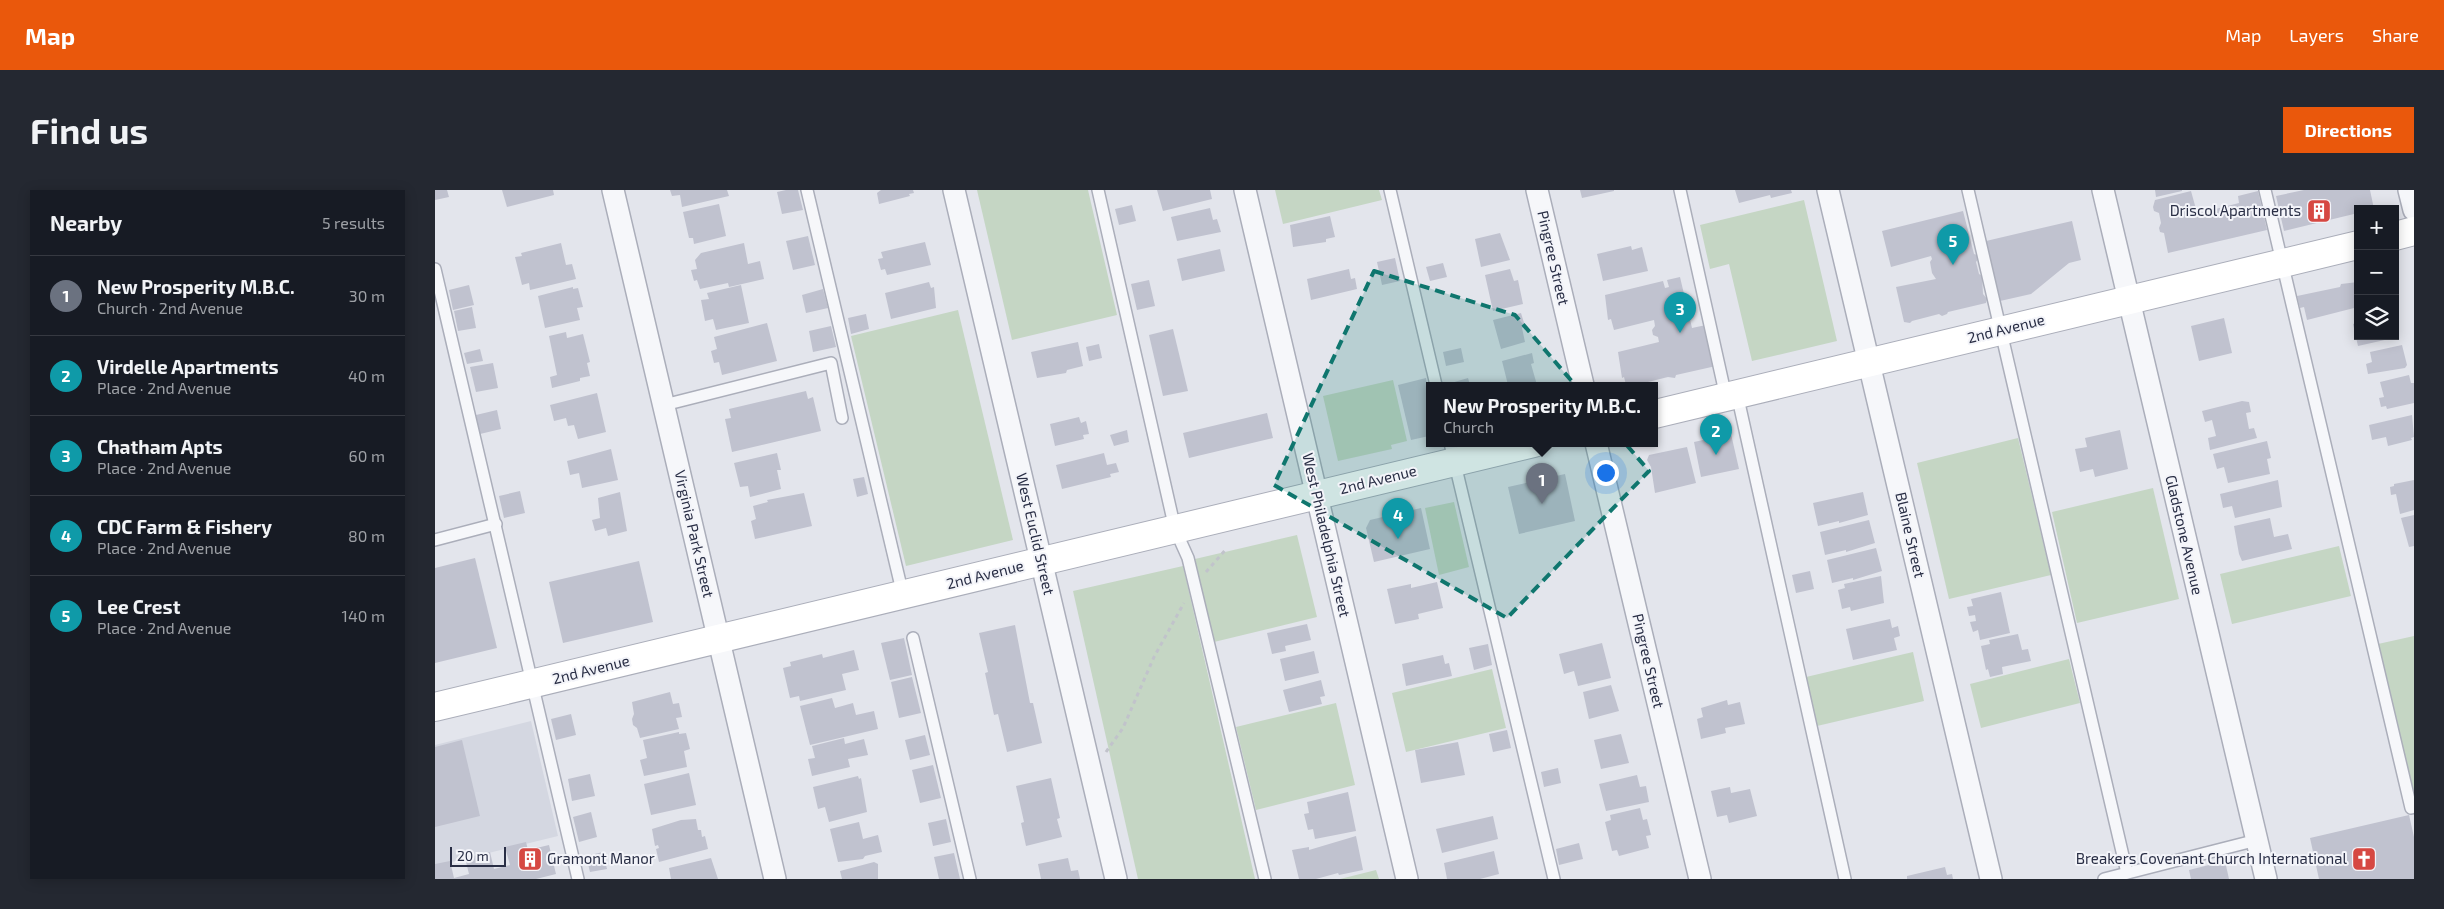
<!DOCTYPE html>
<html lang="en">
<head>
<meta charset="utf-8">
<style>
	:root { --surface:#171b24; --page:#242831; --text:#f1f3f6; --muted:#9ea1a6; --line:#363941; --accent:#ea580c }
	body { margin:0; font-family:"Exo 2",sans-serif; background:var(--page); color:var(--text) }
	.controls { position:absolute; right:15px; top:15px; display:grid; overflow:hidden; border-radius:0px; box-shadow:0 2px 12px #0003 }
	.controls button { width:45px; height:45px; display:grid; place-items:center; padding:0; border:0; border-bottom:1px solid var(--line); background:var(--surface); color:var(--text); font:25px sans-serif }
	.scale { position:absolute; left:15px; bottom:12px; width:56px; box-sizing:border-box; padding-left:5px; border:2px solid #292e45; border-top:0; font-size:14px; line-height:18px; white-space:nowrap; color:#292e45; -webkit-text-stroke:4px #f3f4f9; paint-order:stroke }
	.you { position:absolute; left:1170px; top:282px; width:18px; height:18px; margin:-12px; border:4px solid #fff; border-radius:50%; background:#1a73e8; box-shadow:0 0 0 8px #1a73e833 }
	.badge { display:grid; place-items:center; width:32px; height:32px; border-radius:50%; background:var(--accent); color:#fff; font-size:16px; font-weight:700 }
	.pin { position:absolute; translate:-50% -41px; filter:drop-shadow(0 1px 2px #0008) }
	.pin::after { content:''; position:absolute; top:26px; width:18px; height:15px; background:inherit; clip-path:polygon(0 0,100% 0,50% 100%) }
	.popup { position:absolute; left:991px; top:192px; width:232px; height:65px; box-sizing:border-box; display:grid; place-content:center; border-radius:0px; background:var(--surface); filter:drop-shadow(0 1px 4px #0005); font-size:16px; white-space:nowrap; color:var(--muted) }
	.popup b { font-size:19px; color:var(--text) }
	.popup::after { content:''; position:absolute; left:50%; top:100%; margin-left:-10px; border:10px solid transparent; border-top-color:var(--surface) }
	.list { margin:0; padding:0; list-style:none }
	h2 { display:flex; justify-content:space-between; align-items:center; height:65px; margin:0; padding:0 20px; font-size:21px }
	h2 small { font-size:16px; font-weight:400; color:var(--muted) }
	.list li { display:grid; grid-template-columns:32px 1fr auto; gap:15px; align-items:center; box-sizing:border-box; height:80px; padding:0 20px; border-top:1px solid var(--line) }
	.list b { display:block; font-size:19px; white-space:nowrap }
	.list p { margin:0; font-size:16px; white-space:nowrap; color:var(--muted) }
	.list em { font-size:16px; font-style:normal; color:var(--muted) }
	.icon { flex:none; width:28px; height:28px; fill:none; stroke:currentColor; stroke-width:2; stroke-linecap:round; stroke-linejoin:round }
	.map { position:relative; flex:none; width:1979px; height:689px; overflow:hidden; border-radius:0px }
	header { display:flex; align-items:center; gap:30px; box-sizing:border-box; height:70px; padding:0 25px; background:var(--accent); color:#fff }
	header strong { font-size:24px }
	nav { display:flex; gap:28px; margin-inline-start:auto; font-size:18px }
	.intro { display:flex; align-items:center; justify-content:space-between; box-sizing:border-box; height:120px; padding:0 30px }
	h1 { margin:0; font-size:35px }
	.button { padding:12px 22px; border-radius:0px; background:var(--accent); color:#fff; font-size:18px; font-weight:700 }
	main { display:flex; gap:30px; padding:0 30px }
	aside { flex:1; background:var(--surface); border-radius:0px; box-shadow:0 2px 12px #0003 }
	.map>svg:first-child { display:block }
</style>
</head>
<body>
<header>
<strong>Map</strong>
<nav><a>Map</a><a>Layers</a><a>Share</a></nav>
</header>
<div class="intro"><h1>Find us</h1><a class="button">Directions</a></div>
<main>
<aside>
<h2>Nearby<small>5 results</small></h2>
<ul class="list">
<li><span class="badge" style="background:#6b7280">1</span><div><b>New Prosperity M.B.C.</b><p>Church · 2nd Avenue</p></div><em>30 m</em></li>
<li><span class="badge" style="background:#0f9aa8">2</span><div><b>Virdelle Apartments</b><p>Place · 2nd Avenue</p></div><em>40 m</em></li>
<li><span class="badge" style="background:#0f9aa8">3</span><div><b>Chatham Apts</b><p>Place · 2nd Avenue</p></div><em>60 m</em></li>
<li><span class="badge" style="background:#0f9aa8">4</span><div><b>CDC Farm &amp; Fishery</b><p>Place · 2nd Avenue</p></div><em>80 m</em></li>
<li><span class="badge" style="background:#0f9aa8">5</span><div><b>Lee Crest</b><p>Place · 2nd Avenue</p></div><em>140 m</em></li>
</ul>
</aside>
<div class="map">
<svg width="1979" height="689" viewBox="0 0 1979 689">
	<rect width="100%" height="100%" fill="#e3e5ec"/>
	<polygon fill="#d4d7e1" points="96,531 123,646 0,676 0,555"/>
	<g fill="#c5d6c4">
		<polygon points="542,0 653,0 682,125 577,150"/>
		<polygon points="840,0 944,0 947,10 848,34"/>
		<polygon points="1369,10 1402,151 1317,171 1294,74 1275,79 1265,35"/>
		<polygon points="523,120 578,350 471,376 416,146"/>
		<polygon points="958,190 972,251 956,255 957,259 903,271 888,206"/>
		<polygon points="1583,248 1616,385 1514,409 1482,273"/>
		<polygon points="1718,298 1744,409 1642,433 1617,322"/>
		<polygon points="1019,312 1034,377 1004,385 990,318"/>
		<polygon points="862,345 882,427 779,452 760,369"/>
		<polygon points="1904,356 1916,406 1797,434 1785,384"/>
		<polygon points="748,376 820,689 703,689 638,401"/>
		<polygon points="1979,446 1979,608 1943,454"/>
		<polygon points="1478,462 1489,511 1382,536 1371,487"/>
		<polygon points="1634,469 1645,513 1546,538 1535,494"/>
		<polygon points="1057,479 1071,538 971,562 957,503"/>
		<polygon points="901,513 920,595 821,620 801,537"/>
		<polygon points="941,680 944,689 905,689"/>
	</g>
	<g fill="#c0c2cf">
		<polygon points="0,0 12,0 14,7 0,10"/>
		<polygon points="67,0 118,0 119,5 72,17"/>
		<polygon points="235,0 292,0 294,6 247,17 245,5 237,6"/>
		<polygon points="351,0 363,0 368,20 347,24 342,2"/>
		<polygon points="446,0 478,0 479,3 474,4 475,6 444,14 442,3"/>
		<polygon points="722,0 775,0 777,9 728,21"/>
		<polygon points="1145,0 1179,0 1179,1 1147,8"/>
		<polygon points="1300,0 1356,0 1357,3 1336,8 1335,5 1304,13"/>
		<polygon points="1720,0 1747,0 1747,1 1721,7"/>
		<polygon points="1869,0 1935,0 1939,19 1923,19 1923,23 1849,41 1841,6"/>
		<polygon points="1756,1 1761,19 1752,21 1753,26 1804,13 1803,6 1823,1 1832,40 1733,63 1729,43 1725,42 1724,38 1726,33 1724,23 1719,21 1718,17 1720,10"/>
		<polygon points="284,14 291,46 259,54 258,48 254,48 248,22"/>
		<polygon points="697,15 701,31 684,35 680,19"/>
		<polygon points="775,18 778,30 782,29 786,42 742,51 736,27"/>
		<polygon points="1528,21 1539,64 1542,65 1543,69 1541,72 1544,84 1547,86 1548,104 1552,109 1551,113 1513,122 1512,124 1507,126 1504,124 1477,131 1475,133 1469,132 1461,97 1501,89 1497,83 1495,72 1497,69 1496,66 1456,77 1447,41"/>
		<polygon points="895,26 900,47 891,49 891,52 858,57 855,35"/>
		<polygon points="1637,31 1646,70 1634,73 1596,104 1565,111 1551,51"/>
		<polygon points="1065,43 1075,70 1046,77 1040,49"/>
		<polygon points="373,46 380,75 358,80 351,51"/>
		<polygon points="490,52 496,75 452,85 450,79 446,80 443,69 448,68 446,62"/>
		<polygon points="126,53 131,75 137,74 141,89 95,100 94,93 87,95 80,67 87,66 86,63"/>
		<polygon points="309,53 313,74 325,71 329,89 294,97 293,93 265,99 262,90 259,91 256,80 262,79 260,70 266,63"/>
		<polygon points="1196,56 1197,60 1207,57 1213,81 1168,91 1162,64"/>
		<polygon points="785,59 790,81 747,91 742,69"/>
		<polygon points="960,68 965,91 947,95 942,72"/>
		<polygon points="1008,73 1012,87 995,91 991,77"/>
		<polygon points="914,79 916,89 920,88 922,99 876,110 872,89"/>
		<polygon points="1075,79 1079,91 1083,90 1088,114 1058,121 1050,85"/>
		<polygon points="1245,87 1257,138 1271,135 1281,176 1241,185 1240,188 1233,187 1201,195 1191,195 1189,187 1187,188 1183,162 1224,152 1223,147 1218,145 1217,140 1220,136 1219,130 1179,140 1176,129 1173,130 1170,105 1228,91 1230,98 1234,97 1232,90"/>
		<polygon points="714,90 720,116 702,120 696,94"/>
		<polygon points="494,92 496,98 499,97 501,118 456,129 450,103"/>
		<polygon points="1923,92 1923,117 1872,130 1869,117 1865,118 1862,106 1905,97 1906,94"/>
		<polygon points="34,95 39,115 18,120 14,100"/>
		<polygon points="306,95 314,133 281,140 278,129 270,131 266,110 274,109 272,103"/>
		<polygon points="138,97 138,99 143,98 148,117 142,118 145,130 110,138 103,106"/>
		<polygon points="388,99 393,118 371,123 367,105"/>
		<polygon points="37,117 41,138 23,141 19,121"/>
		<polygon points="1086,123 1090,136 1087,138 1090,152 1066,159 1058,130"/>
		<polygon points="431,124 434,139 416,144 413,128"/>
		<polygon points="1789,128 1797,163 1764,171 1756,136"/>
		<polygon points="1923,132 1923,146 1960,146 1961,140 1963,147 1923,156 1918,134"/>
		<polygon points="332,133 342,171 287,185 284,172 279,173 276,161 282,159 279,147"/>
		<polygon points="396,136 401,157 378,162 374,141"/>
		<polygon points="738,139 753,201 728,206 714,145"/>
		<polygon points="131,142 132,148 148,144 155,172 152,173 155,186 145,188 145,191 117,198 115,187 122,185 114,146"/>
		<polygon points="643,152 648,176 632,180 631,183 602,188 596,162"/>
		<polygon points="664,154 667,168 654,171 651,157"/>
		<polygon points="1967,155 1972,175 1970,178 1933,184 1931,174 1937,172 1935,162"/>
		<polygon points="1026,158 1029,172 1011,176 1008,162"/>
		<polygon points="45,159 48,171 32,174 29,163"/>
		<polygon points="1097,163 1099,173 1096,174 1102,195 1073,195 1067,171"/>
		<polygon points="58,173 63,198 41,202 35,177"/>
		<polygon points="1974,185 1976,193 1979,193 1979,213 1952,219 1951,216 1946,217 1944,208 1949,207 1945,192"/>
		<polygon points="991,188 994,205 994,246 976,250 963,195"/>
		<polygon points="1033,188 1035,195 1017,195 1016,193"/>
		<polygon points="371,201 373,209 378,207 386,241 297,262 290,229 296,228 294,219"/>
		<polygon points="162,203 171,242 143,249 139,235 133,236 131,228 119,231 115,215"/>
		<polygon points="1807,211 1814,212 1816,222 1811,223 1814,239 1819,238 1822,248 1775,260 1773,248 1781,246 1777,230 1770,232 1767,221"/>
		<polygon points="62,220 66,239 45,244 41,225"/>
		<polygon points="832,223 838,248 754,268 748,243"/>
		<polygon points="1977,225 1979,247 1976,248 1977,250 1953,256 1951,247 1937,250 1934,235"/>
		<polygon points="644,227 646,233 651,231 654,244 648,245 649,249 620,256 615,234"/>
		<polygon points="692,240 694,252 679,256 675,245"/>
		<polygon points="1685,240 1693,279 1660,287 1658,279 1645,282 1640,259 1652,257 1650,248"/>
		<polygon points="1296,244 1304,279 1266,287 1259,252"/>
		<polygon points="1832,251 1836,268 1832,269 1835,284 1793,293 1789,277 1782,279 1778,264"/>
		<polygon points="1252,257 1261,293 1220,303 1216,277 1212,270 1214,265"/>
		<polygon points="176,259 183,290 147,298 144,283 135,285 132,271"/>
		<polygon points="342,263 346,280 342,280 346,299 315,307 313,296 305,297 299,273"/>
		<polygon points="669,263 672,275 681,273 684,282 675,284 676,287 627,299 621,275"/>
		<polygon points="1130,284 1140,331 1084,344 1073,297"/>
		<polygon points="429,287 433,304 422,307 418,289"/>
		<polygon points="1843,290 1847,317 1800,328 1797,316 1788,318 1785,304"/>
		<polygon points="1979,290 1979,320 1965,324 1961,304 1956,305 1955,297 1959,296 1959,294"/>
		<polygon points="85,301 90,323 69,328 64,306"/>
		<polygon points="185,302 192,341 173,346 171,338 160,341 157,330 165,328 163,308"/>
		<polygon points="1428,302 1433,325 1404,333 1404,331 1383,336 1378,313"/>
		<polygon points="369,303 377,336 320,349 316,331 321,329 318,316 333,312 332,310"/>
		<polygon points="986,318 995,359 939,372 931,338 935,330"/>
		<polygon points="1979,325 1979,356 1974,357 1966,328"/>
		<polygon points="1835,328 1839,347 1853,344 1857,359 1807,371 1804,364 1799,336"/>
		<polygon points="1434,330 1440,353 1411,362 1411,360 1390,365 1385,342"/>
		<polygon points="1441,358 1447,381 1418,390 1418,388 1397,393 1392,370"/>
		<polygon points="40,368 62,458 0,473 0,378"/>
		<polygon points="204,371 218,432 128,453 114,392"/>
		<polygon points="1375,381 1379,399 1361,403 1357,385"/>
		<polygon points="1446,386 1449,413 1416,421 1415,417 1407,419 1403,400 1410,398 1409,394"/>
		<polygon points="1002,392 1008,418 983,424 984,429 960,434 952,399 976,394 976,398"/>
		<polygon points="1566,402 1575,443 1545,450 1543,440 1538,442 1535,432 1541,431 1540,425 1534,426 1532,417 1538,416 1536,409"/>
		<polygon points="1455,429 1457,438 1463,436 1465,446 1459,448 1462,460 1418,470 1411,439"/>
		<polygon points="872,434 876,450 850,456 851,461 837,464 832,443"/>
		<polygon points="580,435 595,513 598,513 607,553 572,562 563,524 559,525 550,483 553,482 544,443"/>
		<polygon points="1583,444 1587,460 1593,459 1596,471 1567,477 1568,484 1555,487 1553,479 1551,480 1546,456 1555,454 1554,450"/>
		<polygon points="469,448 477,485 455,490 446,453"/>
		<polygon points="1167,453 1176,488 1143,496 1139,481 1129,484 1124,464"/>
		<polygon points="1053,454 1057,475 1039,480 1034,458"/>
		<polygon points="419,460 424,480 407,484 411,500 365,511 364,506 355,508 348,478 356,476 355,472 387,464 388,468"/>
		<polygon points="879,461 884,483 850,491 845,469"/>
		<polygon points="1008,465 1010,474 1014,473 1017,486 971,496 967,474"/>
		<polygon points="477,487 486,523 464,528 456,492"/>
		<polygon points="886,490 890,506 885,507 887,514 854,522 848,500"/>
		<polygon points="1176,495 1184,521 1154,529 1148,502"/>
		<polygon points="235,502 238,514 244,513 247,527 241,528 244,539 205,548 202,538 198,535 197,529 199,524 197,512"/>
		<polygon points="397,508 400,518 418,513 421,525 439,521 443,539 375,555 365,516"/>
		<polygon points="1292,510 1293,515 1305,512 1310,534 1290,538 1291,543 1266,549 1262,529 1268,527 1266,518"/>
		<polygon points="136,524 141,545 121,550 116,529"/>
		<polygon points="1072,540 1076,558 1058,562 1054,544"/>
		<polygon points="244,542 244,544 251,543 255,559 249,561 252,577 209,586 205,570 212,568 208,550"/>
		<polygon points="1186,544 1194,573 1166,579 1159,550"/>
		<polygon points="490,545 495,565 475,570 470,550"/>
		<polygon points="409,548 410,554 429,549 433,565 413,569 415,577 377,586 373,569 380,568 377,556"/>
		<polygon points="27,550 45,626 0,637 0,557"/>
		<polygon points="1023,552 1030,585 986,593 980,560"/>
		<polygon points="498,575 506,608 485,613 477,580"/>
		<polygon points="1123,578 1126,593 1109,597 1106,582"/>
		<polygon points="254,583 261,615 216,625 209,594"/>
		<polygon points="155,584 160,606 137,611 133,589"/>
		<polygon points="1202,585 1205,597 1211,596 1214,612 1171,621 1164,594"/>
		<polygon points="423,586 424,589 426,588 432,622 394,632 390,617 383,619 378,597"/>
		<polygon points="616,588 625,628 622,629 627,647 591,656 586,633 589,632 581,596"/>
		<polygon points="1295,597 1296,603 1315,599 1322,626 1294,633 1292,625 1282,627 1276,601"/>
		<polygon points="913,602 921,641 880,649 878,639 873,640 869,624 874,623 872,612"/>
		<polygon points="1205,618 1208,630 1212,629 1216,645 1211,646 1214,658 1184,666 1182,660 1177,661 1170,632 1176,630 1175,625"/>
		<polygon points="156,622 162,647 144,652 138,627"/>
		<polygon points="1974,625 1979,647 1979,689 1884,689 1875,648"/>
		<polygon points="1058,626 1063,649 1007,663 1001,639"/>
		<polygon points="261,629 263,640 266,640 267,647 270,646 273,659 224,672 221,659 224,658 223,655 220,656 217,639 246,630"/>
		<polygon points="511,629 516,652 498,656 493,633"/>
		<polygon points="424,632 428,649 443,645 447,662 430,666 428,669 403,672 395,639"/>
		<polygon points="921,646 928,680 904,685 903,683 881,689 864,689 857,660 874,657 874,660"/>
		<polygon points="91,652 93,660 114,655 121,684 101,689 0,689 0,674 15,671 19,688 34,684 30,668 55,662 59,679 75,675 70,657"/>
		<polygon points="1144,653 1148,669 1124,675 1121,659"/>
		<polygon points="1059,661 1064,684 1045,689 1012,689 1009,673"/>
		<polygon points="168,662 172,679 155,682 151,666"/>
		<polygon points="519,663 525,689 504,689 499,667"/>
		<polygon points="276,668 283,689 236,689 234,678"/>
		<polygon points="633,668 636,681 643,680 645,689 606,689 603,674"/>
		<polygon points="1790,671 1794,689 1756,689 1754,680"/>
		<polygon points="439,672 443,674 443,689 407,689 405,681"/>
		<polygon points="1510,677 1512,685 1517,684 1518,689 1472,689 1472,686"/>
	</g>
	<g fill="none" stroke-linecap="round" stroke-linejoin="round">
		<defs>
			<g id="lane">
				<polyline points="372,0 468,405"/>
				<polyline points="663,0 740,339 753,368 830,689"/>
				<polyline points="955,0 1001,195"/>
				<polyline points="1245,0 1291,207"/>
				<polyline points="1533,0 1692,683"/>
				<polyline points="1830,0 1976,618 1979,617"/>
				<polyline points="0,79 143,689"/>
				<polyline points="1302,204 1410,689"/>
				<polyline points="229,215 396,173 407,228"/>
				<polyline points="1015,253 1119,689"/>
				<polyline points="0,350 61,334"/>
				<polyline points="478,448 535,689"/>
				<polyline points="1669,689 1822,650"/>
			</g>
			<g id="street">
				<polyline points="178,0 340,689"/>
				<polyline points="519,0 681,689"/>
				<polyline points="810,0 972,689"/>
				<polyline points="1102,0 1148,195"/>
				<polyline points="1393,0 1556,689"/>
				<polyline points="1668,0 1831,689"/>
				<polyline points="1974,0 1979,20"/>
				<polyline points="1161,253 1265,689"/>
			</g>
			<g id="secondary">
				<polyline points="1960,46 1979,41"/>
				<polyline points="1220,224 1923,55"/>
				<polyline points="0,517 1099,253"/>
			</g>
		</defs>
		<use href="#lane" stroke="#abaeba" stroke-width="14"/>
		<use href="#street" stroke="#abaeba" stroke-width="24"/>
		<use href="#secondary" stroke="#abaeba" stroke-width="30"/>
		<g stroke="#c1c3cb" stroke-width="3" stroke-dasharray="4 4" stroke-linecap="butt">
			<polyline points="771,382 792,358"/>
			<polyline points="671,562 688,538 719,467 749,413"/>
		</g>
		<use href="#lane" stroke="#f6f7fa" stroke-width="11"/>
		<use href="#street" stroke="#f6f7fa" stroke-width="21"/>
		<use href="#secondary" stroke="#fff" stroke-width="28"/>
	</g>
	<path fill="#0f766e" fill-opacity="0.2" stroke="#0f766e" stroke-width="4" stroke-dasharray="10 6" stroke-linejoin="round" d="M939,81L1080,125L1214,281L1072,428L839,295Z"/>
	<defs>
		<symbol id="building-square" viewBox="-11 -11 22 22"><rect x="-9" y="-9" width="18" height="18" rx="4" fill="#d64842" stroke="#f3f4f9"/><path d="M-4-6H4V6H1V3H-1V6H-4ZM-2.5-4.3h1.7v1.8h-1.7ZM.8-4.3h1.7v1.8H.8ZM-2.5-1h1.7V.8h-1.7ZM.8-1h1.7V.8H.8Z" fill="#fff"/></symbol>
		<symbol id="church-square" viewBox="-11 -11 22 22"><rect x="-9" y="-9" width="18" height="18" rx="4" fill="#d64842" stroke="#f3f4f9"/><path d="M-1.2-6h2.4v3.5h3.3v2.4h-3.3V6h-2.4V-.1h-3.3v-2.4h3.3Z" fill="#fff"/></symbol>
	</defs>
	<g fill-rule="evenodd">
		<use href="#building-square" x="1870" y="7" width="28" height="28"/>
		<use href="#building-square" x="81" y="655" width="28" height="28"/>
		<use href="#church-square" x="1915" y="655" width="28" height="28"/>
	</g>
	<g text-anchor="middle" stroke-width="4" stroke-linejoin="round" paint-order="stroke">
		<g font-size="15" fill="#292e45" stroke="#f3f4f9" text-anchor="end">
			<text x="1866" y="26">Driscol Apartments</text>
			<text x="112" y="674" text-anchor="start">Gramont Manor</text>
			<text x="1912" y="674">Breakers Covenant Church International</text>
		</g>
		<g font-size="15" fill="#292e45" stroke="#f3f4f9">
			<text transform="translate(1118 68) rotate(77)" y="5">Pingree Street</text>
			<text transform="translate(1571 139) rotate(-14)" y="5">2nd Avenue</text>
			<text transform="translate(943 290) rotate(-14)" y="5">2nd Avenue</text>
			<text transform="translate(259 344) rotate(77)" y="5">Virginia Park Street</text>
			<text transform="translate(600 344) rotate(77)" y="5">West Euclid Street</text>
			<text transform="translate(891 345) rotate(77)" y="5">West Philadelphia Street</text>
			<text transform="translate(1475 345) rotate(77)" y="5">Blaine Street</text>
			<text transform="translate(1749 345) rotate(77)" y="5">Gladstone Avenue</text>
			<text transform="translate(550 385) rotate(-14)" y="5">2nd Avenue</text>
			<text transform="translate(1213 471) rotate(77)" y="5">Pingree Street</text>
			<text transform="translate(156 480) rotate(-14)" y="5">2nd Avenue</text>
		</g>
	</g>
</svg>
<div class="controls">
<button>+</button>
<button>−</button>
<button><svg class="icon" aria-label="layers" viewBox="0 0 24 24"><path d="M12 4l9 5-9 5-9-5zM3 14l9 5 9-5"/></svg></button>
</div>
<div class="scale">20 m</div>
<div class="you"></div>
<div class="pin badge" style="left:1107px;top:314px;background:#6b7280">1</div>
<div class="popup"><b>New Prosperity M.B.C.</b>Church</div>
<div class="pin badge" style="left:1281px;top:265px;background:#0f9aa8">2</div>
<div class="pin badge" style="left:1245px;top:143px;background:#0f9aa8">3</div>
<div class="pin badge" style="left:963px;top:349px;background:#0f9aa8">4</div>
<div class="pin badge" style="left:1518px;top:75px;background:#0f9aa8">5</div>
</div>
</main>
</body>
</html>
